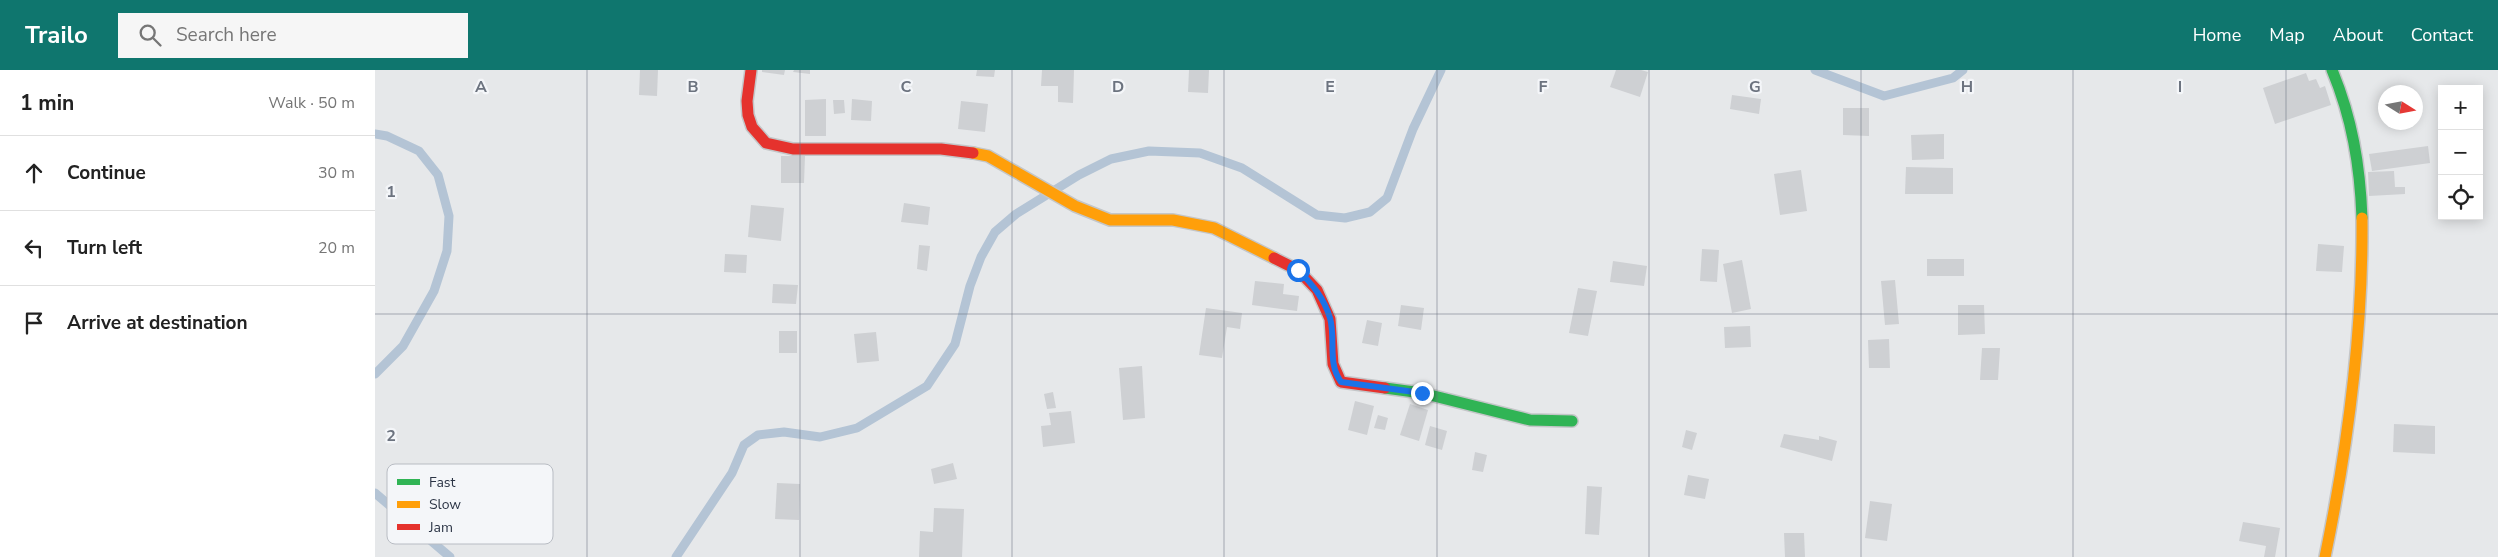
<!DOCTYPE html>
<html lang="en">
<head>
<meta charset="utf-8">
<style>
	:root { --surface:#fff; --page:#f6f6f6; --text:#222; --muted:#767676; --line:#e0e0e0; --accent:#0f766e }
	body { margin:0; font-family:"Nunito Sans",sans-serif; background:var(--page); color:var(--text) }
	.controls { position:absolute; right:15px; top:15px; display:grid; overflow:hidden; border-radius:0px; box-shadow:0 2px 12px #0003 }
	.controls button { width:45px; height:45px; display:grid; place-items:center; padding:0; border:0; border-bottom:1px solid var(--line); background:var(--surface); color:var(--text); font:25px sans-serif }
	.compass { position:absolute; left:2003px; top:15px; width:45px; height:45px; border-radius:50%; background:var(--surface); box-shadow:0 2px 12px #0003; rotate:101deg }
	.stop { position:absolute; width:15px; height:15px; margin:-11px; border:4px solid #1a73e8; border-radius:50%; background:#fff }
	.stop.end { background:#1a73e8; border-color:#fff; box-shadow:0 1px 5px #0008 }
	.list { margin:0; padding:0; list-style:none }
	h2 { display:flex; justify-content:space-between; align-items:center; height:65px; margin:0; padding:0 20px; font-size:21px }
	h2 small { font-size:16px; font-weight:400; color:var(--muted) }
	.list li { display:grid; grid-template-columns:32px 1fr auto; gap:15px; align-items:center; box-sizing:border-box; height:75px; padding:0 20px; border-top:1px solid var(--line) }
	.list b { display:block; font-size:19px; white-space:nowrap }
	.list em { font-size:16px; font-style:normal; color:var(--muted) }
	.icon { flex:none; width:28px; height:28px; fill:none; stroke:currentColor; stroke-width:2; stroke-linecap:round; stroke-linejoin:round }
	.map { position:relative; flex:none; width:2123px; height:487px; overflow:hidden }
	header { display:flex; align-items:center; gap:30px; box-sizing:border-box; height:70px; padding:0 25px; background:var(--accent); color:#fff }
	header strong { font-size:24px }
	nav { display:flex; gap:28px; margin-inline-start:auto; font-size:18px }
	.search { width:350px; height:45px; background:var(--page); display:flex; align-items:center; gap:12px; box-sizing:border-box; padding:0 18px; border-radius:0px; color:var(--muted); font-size:19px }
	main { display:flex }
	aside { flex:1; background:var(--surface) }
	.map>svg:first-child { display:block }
</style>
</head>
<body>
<header>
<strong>Trailo</strong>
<div class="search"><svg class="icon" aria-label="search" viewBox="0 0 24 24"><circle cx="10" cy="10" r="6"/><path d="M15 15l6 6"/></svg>Search here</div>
<nav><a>Home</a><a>Map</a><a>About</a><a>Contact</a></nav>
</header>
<main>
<aside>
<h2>1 min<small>Walk · 50 m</small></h2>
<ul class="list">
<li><svg class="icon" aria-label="ahead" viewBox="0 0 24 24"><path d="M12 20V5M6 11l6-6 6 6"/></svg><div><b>Continue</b></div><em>30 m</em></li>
<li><svg class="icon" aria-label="left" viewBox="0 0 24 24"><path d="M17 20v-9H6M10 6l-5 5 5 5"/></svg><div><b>Turn left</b></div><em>20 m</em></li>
<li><svg class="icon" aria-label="arrive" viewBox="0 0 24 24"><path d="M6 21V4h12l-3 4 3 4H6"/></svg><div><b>Arrive at destination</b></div></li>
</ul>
</aside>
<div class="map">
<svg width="2123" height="487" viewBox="0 0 2123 487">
	<rect width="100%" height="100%" fill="#e6e8ea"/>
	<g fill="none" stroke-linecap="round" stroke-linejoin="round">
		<g stroke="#b4c4d5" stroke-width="9">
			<polyline points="1440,0 1509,26 1578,8 1588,0"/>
			<polyline points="0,64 12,66 44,81 63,105 74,146 72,181 59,221 28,276 0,304"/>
			<polyline points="0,423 75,487"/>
			<polyline points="301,487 357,403 369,375 383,365 409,362 445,367 482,358 552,316 580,274 595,216 606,187 620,162 641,144 704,105 736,89 774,81 825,83 867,98 942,145 970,148 995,142 1012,128 1038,59 1066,0"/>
		</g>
	</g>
	<g fill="#ced0d3">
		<polygon points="265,0 283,0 282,26 264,25"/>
		<polygon points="387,0 410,0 409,5 387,2"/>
		<polygon points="419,0 435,0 435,4 418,2"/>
		<polygon points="602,0 620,0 619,7 601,6"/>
		<polygon points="667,0 699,0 698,33 683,32 683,16 666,16"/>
		<polygon points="814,0 834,0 833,23 813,22"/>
		<polygon points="1241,0 1266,0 1273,2 1265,27 1235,17"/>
		<polygon points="1931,3 1934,11 1941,9 1945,18 1950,16 1956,35 1900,54 1888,18"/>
		<polygon points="1357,25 1386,29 1384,44 1355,39"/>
		<polygon points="451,29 451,66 430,66 430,30"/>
		<polygon points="477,29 497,31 496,51 476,50"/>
		<polygon points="458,30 469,30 470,43 459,44"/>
		<polygon points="586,31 613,34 610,62 583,59"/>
		<polygon points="1468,38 1494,38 1494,66 1468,65"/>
		<polygon points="1569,64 1569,89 1537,90 1536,65"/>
		<polygon points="2053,76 2055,93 1997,101 1994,84"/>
		<polygon points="406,86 430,86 429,113 406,113"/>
		<polygon points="1531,97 1578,98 1578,124 1530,124"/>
		<polygon points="1426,100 1432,141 1405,145 1399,104"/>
		<polygon points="2019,101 2020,117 2030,117 2030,124 1994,126 1993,102"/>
		<polygon points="529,133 555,137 553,155 526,152"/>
		<polygon points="376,135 409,138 406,171 373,167"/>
		<polygon points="1943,174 1969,176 1967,202 1941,201"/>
		<polygon points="544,175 555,176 552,201 542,199"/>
		<polygon points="1327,179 1344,180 1342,212 1325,211"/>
		<polygon points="350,184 372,185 371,203 349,202"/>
		<rect x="1552" y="189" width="37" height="17"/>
		<polygon points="1367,190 1376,239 1357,243 1348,194"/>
		<polygon points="1238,191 1272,196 1269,216 1235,212"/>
		<polygon points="1520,210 1524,254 1510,255 1506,211"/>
		<polygon points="880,211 909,214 908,224 924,226 922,241 877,235"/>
		<polygon points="398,214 423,215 421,234 397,233"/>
		<polygon points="1203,218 1222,221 1213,266 1194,263"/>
		<polygon points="1026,235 1049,238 1046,260 1023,256"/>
		<polygon points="1583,235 1609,235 1610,264 1583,265"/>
		<polygon points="831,238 867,243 865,259 852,257 847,288 824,285"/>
		<polygon points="992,250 1007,253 1003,276 987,273"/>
		<polygon points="1375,256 1376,277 1350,278 1349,257"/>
		<rect x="404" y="261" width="18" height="22"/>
		<polygon points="501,262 504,291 482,293 479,264"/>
		<polygon points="1514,269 1515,298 1494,298 1493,270"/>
		<polygon points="1607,278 1625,278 1623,310 1605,310"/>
		<polygon points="767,296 770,348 748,350 744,298"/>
		<polygon points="678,322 681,338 672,339 669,324"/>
		<polygon points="980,331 999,336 992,365 973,360"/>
		<polygon points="1035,334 1053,340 1044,371 1025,365"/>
		<polygon points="696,341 700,373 668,377 666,356 676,355 674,343"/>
		<polygon points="1003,345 1013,348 1010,360 999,358"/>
		<polygon points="2019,354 2060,356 2060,384 2018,382"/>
		<polygon points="1055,356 1072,361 1067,380 1050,375"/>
		<polygon points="1311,360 1322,363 1317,380 1307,377"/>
		<polygon points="1409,364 1444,370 1444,366 1462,371 1457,391 1405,377"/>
		<polygon points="1100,382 1112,385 1108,402 1097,400"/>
		<polygon points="578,393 582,409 559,414 556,399"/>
		<polygon points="1313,405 1334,409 1330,429 1309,425"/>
		<polygon points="402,413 425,414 424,450 400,449"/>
		<polygon points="1212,416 1227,417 1224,465 1210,464"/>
		<polygon points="1495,431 1517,434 1512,471 1490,468"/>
		<polygon points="559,438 589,439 587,487 544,487 545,461 558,462"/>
		<polygon points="1868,452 1905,458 1900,487 1889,487 1891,476 1864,471"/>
		<polygon points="1409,463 1429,463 1430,487 1410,487"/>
	</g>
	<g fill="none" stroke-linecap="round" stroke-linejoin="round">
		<defs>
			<g id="fast">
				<path d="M1957,0C1977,48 1985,95 1987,148"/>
				<polyline points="1010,318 1047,323 1155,350 1197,351"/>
			</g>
			<g id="slow">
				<polyline points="598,83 613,86 700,136 735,150 798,150 839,158 899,188"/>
				<path d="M1950,487C1973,376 1988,262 1987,148"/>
			</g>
			<g id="jam">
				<polyline points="376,0 372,31 373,45 377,57 391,73 418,79 566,79 598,83"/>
				<polyline points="899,188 923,200 942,220 955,249 958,294 966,312 1010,318"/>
			</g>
		</defs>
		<use href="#fast" stroke="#c4c6c8" stroke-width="14"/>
		<use href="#slow" stroke="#c4c6c8" stroke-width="14"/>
		<use href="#jam" stroke="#c4c6c8" stroke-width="14"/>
		<use href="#fast" stroke="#30b455" stroke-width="11"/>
		<use href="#slow" stroke="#ff9f0a" stroke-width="11"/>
		<use href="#jam" stroke="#e5322d" stroke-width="11"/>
	</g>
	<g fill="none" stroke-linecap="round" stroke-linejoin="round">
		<path stroke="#1a73e8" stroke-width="6" d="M923,200C937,214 949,228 955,248C961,269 952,293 966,312L1047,323"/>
	</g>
	<path fill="none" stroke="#6c737f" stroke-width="1" stroke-opacity="0.55" d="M212,0V487M425,0V487M637,0V487M849,0V487M1062,0V487M1274,0V487M1486,0V487M1698,0V487M1911,0V487M0,244H2123"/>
	<rect x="12" y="394" width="166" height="80" rx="8" fill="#f4f6f9" stroke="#b8bcc3" stroke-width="1"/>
	<rect x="22" y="409" width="23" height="6" fill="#30b455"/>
	<rect x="22" y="431" width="23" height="7" fill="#ff9f0a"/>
	<rect x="22" y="454" width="23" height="6" fill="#e5322d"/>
	<g font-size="14" fill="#2b3445">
		<text x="54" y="417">Fast</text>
		<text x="54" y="439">Slow</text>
		<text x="54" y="462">Jam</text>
	</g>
	<g font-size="16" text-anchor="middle" font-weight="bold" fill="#6c737f" stroke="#f4f6f9" stroke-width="4.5" stroke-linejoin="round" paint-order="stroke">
		<text x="106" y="22">A</text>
		<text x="318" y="22">B</text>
		<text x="531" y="22">C</text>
		<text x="743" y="22">D</text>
		<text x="955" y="22">E</text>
		<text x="1168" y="22">F</text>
		<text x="1380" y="22">G</text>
		<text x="1592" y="22">H</text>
		<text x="1805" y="22">I</text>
		<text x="16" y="127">1</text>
		<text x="16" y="371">2</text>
	</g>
</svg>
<div class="controls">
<button>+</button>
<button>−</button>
<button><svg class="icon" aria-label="locate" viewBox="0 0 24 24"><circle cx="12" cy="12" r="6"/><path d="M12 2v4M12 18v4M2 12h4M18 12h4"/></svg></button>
</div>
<svg class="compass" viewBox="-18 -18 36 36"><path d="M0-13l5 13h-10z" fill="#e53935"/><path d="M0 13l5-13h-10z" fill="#767676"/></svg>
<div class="stop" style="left:923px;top:200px"></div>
<div class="stop end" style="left:1047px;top:323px"></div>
</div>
</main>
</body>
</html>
